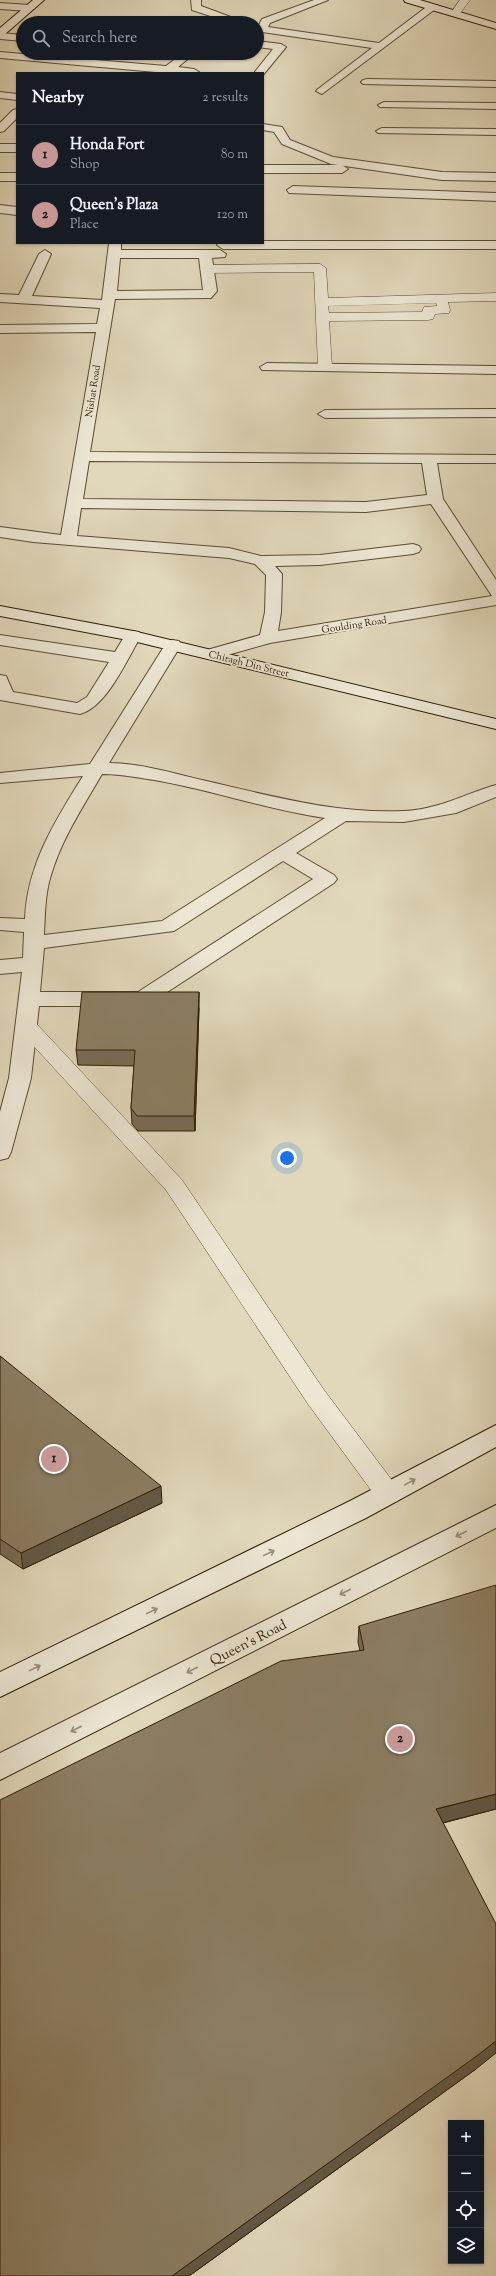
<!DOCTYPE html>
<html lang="en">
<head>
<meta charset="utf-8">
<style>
	:root { --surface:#171b24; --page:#20242c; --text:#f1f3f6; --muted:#9ea1a6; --line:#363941; --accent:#c59692 }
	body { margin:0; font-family:"Sorts Mill Goudy",serif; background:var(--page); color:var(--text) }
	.controls { position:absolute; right:12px; bottom:12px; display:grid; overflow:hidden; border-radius:0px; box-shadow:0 1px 3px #0004 }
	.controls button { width:36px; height:36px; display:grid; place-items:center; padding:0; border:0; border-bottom:1px solid var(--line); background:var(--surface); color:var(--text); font:20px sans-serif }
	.you { position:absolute; left:287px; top:1158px; width:14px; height:14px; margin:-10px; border:3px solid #fff; border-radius:50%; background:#1a73e8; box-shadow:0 0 0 6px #1a73e833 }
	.badge { display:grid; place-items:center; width:26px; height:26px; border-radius:50%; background:var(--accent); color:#111; font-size:13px; font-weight:700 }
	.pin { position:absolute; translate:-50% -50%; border:2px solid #fff; box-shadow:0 1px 4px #0006 }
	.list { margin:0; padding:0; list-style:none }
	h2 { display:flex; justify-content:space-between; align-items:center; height:52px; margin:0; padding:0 16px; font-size:17px }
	h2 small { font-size:13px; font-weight:400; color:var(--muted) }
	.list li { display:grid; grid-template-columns:26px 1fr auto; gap:12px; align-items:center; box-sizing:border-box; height:60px; padding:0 16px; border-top:1px solid var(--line) }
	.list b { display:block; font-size:15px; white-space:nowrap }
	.list p { margin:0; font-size:13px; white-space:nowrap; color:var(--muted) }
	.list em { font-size:13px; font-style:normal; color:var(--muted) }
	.icon { flex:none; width:22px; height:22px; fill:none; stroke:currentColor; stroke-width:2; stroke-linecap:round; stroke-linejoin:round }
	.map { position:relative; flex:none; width:496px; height:2276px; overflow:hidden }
	.search { position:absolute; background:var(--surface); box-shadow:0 1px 3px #0004; left:16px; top:16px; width:248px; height:44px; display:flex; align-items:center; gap:10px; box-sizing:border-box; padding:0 14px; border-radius:22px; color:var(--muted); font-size:15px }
	.panel { position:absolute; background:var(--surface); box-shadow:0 1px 3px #0004; left:16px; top:72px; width:248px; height:172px; border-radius:0px }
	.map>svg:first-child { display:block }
</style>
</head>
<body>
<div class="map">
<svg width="496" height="2276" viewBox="0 0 496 2276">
	<rect width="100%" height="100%" fill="#e1d8bb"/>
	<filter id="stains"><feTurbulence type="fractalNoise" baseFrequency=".005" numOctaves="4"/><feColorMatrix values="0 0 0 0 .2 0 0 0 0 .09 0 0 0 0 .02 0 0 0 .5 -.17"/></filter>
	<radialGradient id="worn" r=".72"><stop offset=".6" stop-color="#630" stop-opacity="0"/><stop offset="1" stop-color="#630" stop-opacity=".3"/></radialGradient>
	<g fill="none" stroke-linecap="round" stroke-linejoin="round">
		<defs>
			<g id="lane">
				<polygon points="460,0 470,0 458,16 452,16 450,14"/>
				<path d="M320,264L326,268L328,298L496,293V301L448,302L450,310L449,313L435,314L433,319L428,320L329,321L332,367L325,371L318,367L314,272L206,273L200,269L206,265ZM436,303L437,306L424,307L422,312L329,313L328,306Z"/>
				<polygon points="26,1018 33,1020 182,1180 324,1390 397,1487 400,1494 397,1501 388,1504 379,1501 308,1404 166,1190 19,1030 16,1025 19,1020"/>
			</g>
			<g id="street">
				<polygon points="191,0 201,0 201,6 247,23 232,23 192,10"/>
				<polygon points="314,0 328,0 270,23 268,27 379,43 429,5 437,5 438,7 322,94 316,91 318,89 372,48 262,32 257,29 262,19"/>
				<polygon points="0,3 30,5 35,8 30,11 0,9"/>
				<polygon points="0,33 23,35 23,41 0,39"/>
				<polygon points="257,41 281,44 286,47 263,75 263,73 254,73 273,49 257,47"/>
				<polygon points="0,52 166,66 183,53 195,53 178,67 194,69 199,72 167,73 0,58"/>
				<polygon points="367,79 496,81 496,87 363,84 361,82 363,80"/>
				<polygon points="0,92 17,94 17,100 0,98"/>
				<polygon points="384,102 496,103 496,109 380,107 378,105"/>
				<polygon points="17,109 17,118 4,131 0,132 0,123 13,110"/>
				<polygon points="263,124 282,127 290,140 333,157 442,172 496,173 496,181 442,180 331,164 282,144 274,132 263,130"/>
				<polygon points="382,128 496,129 496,135 378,133 376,131"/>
				<rect x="0" y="144" width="17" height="8"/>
				<polygon points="263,165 342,165 348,169 342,173 263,173"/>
				<rect x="0" y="173" width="17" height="8"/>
				<polygon points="293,186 496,193 496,201 289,193 287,190"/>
				<polygon points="0,205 17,207 17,215 0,213"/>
				<polygon points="263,241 496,241 496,249 223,249 217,245 218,243 263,243"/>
				<path d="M109,243H121V250H220L226,254L225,257L212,258L217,291L211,298L115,299L90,452L496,455V463H437L443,499L496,580V605L270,643L213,659L207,658L205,654L207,650L260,635L265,612L266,575L255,564L229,558L33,542L0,537V527L61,535L96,332L0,333V325L97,324L100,308L0,302V294L19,295L39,254L45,250L51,254L32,296L102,300ZM120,258H199L203,290L117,291ZM89,461L422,463L427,495L366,502L83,499ZM431,504L492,596L278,631L281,612L282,574L275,566L320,565L413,554L419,552L421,549L419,546L413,544L320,555L261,556L229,548L77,536L81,508L366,512Z"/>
				<polygon points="267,363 496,366 496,374 262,370 260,367"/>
				<polygon points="496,409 496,417 325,418 318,414 325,410"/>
				<path d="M133,631L139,632L141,636C127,659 107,707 80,714L0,700V675L6,676L13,692L77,703L87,697L109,662L0,645V635L115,652L127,632Z"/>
				<path d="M173,640L179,641L181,645L109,763C140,763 172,773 202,780C268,795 334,814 403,811C438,810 464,794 496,785V797L456,813L404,822L346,821L296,853L334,875L337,879L334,883L149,1004L142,1006H39L31,1078L11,1152L8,1158L0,1160V1112L9,1078L22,972L0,974V960L23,958L24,932L0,930V918L25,919C27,865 55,821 83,776L0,783V773L90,764L165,645L167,641ZM102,774C122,774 141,778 160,781C215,791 269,810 325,818L162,921L44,935C45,915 45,894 51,875C62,838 83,807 102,774ZM283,861L313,879L138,992H40L44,948L174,931Z"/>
			</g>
			<g id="secondary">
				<polygon points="33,0 44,0 4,35 0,36 0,28"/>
				<polygon points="404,0 420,0 496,23 496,29 405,2"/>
				<polygon points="0,606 133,631 496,719 496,729 133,641 0,616"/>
				<polygon points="496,1425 496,1447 366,1518 0,1697 0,1672 348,1502"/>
				<polygon points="496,1505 496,1528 0,1780 0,1753"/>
			</g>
		</defs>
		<use href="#lane" stroke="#5c4c32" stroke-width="1"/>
		<use href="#street" stroke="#5c4c32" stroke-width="2"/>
		<use href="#secondary" stroke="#2f1d04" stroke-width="2"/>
		<use href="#lane" fill="#ece6d3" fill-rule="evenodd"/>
		<use href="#street" fill="#ece6d3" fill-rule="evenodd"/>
		<use href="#secondary" fill="#ece6d3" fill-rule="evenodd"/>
	</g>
	<g fill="#786c55" stroke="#2f1d04">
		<polygon points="199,1008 195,1131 138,1131 132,1124 131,1108 134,1066 78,1065 76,1050"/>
		<polygon points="0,1356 162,1503 23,1569 0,1554"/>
		<polygon points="359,1626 496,1809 443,1823 476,2069 189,2276 0,2276 360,1651 358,1642"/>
	</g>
	<g fill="#625845" stroke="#2f1d04">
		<polygon points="199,992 199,1008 195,1131 194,1116"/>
		<polygon points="161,1486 162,1503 23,1569 21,1553"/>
		<polygon points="496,1794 496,1809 434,1825 436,1809"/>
		<polygon points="496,2041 496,2053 476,2069 189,2276 172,2276"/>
	</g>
	<g fill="#8c7e63" stroke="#2f1d04">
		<polygon points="82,992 199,992 194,1116 137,1116 131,1108 135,1050 76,1050"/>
		<polygon points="0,1356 161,1486 21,1553 0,1539"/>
		<polygon points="496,1585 496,1794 436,1809 496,1924 496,2041 478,2055 172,2276 0,2276 0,1800 281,1661 364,1650 359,1626"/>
	</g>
	<defs><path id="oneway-shaft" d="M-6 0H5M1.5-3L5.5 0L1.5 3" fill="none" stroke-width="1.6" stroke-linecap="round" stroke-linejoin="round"/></defs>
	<g stroke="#978c76">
		<use href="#oneway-shaft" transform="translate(410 1482) rotate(-29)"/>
		<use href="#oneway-shaft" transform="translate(461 1534) rotate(153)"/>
		<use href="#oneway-shaft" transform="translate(269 1553) rotate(-26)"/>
		<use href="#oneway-shaft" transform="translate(345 1592) rotate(153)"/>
		<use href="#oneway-shaft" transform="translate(152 1611) rotate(-26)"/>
		<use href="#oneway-shaft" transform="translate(35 1668) rotate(-26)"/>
		<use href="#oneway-shaft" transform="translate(192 1670) rotate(153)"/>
		<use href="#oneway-shaft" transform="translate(76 1729) rotate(153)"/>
	</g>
	<g text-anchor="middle" stroke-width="3.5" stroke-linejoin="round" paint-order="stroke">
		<g font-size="10" fill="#2f1d04" stroke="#ece6d3">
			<text transform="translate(92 391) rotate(-81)" y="4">Nishat Road</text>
			<text transform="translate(354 624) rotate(-9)" y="4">Goulding Road</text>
			<text transform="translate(249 663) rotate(14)" y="4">Chiragh Din Street</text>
		</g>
		<g font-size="14" fill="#2f1d04" stroke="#ece6d3">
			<text transform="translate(248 1642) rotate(-27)" y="5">Queen's Road</text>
		</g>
	</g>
	<rect width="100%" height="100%" filter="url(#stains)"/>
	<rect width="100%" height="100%" fill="url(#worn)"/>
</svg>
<div class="controls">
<button>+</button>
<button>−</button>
<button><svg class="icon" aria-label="locate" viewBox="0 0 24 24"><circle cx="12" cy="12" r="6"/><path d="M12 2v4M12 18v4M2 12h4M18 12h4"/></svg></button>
<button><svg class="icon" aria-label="layers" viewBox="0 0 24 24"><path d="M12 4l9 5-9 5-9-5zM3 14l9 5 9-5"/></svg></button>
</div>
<div class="you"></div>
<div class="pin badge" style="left:54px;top:1459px">1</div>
<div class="pin badge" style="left:400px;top:1739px">2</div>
<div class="search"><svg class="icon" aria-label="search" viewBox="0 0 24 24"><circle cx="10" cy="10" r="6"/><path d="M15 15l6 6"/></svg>Search here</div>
<section class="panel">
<h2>Nearby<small>2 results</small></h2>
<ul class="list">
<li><span class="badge">1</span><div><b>Honda Fort</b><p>Shop</p></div><em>80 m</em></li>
<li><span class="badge">2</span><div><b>Queen's Plaza</b><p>Place</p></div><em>120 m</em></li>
</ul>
</section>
</div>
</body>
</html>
